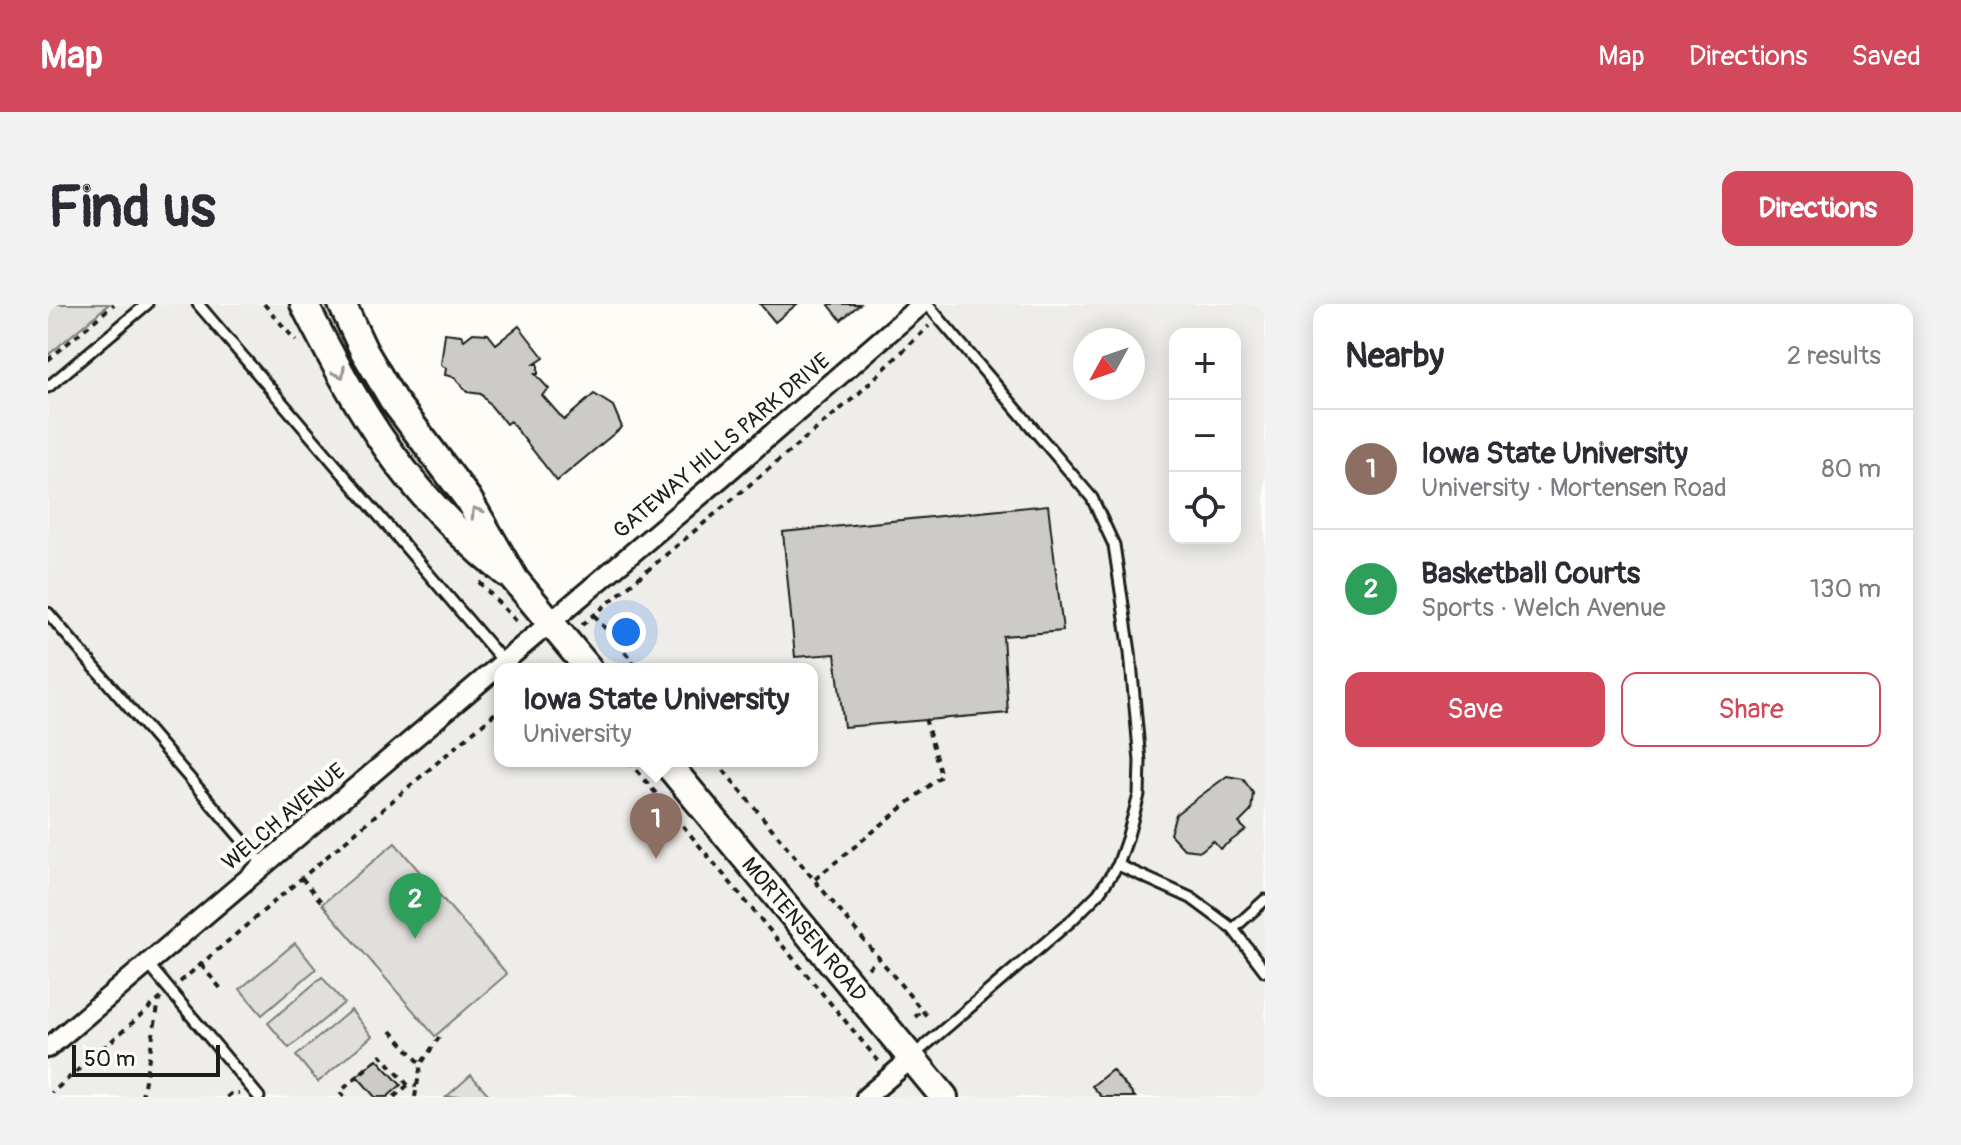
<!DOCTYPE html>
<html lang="en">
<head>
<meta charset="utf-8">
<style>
	:root { --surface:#fff; --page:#f2f2f3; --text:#2b2b33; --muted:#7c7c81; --line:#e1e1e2; --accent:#d1495b }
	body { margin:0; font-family:Pangolin,sans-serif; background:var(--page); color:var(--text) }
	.controls { position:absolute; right:24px; top:24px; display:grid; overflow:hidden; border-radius:16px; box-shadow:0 4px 20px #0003 }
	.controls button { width:72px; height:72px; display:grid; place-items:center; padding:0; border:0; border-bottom:2px solid var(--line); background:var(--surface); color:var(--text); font:40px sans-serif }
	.compass { position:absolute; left:1025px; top:24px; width:72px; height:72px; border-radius:50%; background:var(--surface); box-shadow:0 4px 20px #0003; rotate:230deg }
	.scale { position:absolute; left:24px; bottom:20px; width:148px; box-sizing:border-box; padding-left:8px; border:4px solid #1c1c1c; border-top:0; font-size:22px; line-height:28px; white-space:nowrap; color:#1c1c1c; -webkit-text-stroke:6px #fdfcf7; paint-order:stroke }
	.you { position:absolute; left:578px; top:328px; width:28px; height:28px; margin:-20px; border:6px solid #fff; border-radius:50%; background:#1a73e8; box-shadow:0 0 0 12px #1a73e833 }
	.badge { display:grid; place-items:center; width:52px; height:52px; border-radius:50%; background:var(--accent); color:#fff; font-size:26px; font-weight:700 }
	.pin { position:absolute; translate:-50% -66px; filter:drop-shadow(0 2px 4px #0008) }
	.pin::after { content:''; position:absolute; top:42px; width:28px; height:24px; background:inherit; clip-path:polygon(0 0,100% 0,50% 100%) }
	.popup { position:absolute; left:446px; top:359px; width:324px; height:104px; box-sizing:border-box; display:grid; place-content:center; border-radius:16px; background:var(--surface); filter:drop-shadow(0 2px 6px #0005); font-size:26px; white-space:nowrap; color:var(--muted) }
	.popup b { font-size:30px; color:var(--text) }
	.popup::after { content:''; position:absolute; left:50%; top:100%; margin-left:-16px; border:16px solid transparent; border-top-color:var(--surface) }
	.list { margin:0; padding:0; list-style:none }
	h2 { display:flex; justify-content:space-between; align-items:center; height:104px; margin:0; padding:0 32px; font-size:34px }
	h2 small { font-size:26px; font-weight:400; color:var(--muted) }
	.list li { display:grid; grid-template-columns:52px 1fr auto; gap:24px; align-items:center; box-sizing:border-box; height:120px; padding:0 32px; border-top:2px solid var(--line) }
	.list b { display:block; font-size:30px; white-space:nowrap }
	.list p { margin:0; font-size:26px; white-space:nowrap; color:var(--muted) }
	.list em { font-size:26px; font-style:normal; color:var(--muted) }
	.actions { display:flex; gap:16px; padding:24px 32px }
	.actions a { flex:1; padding:18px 0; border:2px solid var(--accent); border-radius:16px; text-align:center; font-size:28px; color:var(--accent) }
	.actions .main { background:var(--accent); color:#fff }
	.icon { flex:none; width:44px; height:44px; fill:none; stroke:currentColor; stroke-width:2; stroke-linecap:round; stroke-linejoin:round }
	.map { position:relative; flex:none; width:1217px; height:793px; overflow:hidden; border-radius:16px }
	header { display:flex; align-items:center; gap:48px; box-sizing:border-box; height:112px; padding:0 40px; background:var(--accent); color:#fff }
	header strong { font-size:38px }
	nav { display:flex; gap:44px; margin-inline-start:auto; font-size:28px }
	.intro { display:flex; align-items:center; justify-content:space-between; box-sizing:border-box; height:192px; padding:0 48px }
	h1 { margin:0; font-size:56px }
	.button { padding:20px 36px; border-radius:16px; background:var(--accent); color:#fff; font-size:28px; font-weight:700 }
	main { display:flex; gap:48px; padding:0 48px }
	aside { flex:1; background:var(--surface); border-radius:16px; box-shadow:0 4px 20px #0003 }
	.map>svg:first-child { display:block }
</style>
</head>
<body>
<header>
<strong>Map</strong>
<nav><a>Map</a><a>Directions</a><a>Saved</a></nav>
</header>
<div class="intro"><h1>Find us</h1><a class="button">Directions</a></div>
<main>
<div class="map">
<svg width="1217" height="793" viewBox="0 0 1217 793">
	<rect width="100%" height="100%" fill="#fdfcf7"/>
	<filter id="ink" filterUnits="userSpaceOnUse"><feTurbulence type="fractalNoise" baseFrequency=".0125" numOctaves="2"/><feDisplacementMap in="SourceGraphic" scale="16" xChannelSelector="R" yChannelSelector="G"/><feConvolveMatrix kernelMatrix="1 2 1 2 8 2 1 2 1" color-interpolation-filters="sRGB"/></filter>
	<g filter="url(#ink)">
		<path fill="#eeede9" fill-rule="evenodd" d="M0,0H256L320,118L501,317L874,0H1217V793H0ZM1127,30H1187V234H1127ZM1037,36H1085V84H1037ZM452,365H764V457H452Z"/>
		<g fill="#e0dfdb" stroke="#7e7e7c" stroke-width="2">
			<polygon points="0,0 61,0 0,51"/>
			<path d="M270,0H281C310,62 344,119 387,172L379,178L332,115Z"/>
			<polygon points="347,539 459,670 387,732 274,600"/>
			<polygon points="247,639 268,665 214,711 192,685"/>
			<polygon points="274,673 296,699 241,744 220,719"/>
			<polygon points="303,706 324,732 270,778 248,752"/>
			<polygon points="423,771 441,791 398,793"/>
		</g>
		<g fill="#cccbc8" stroke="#1c1c1c" stroke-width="2">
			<polygon points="712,0 749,0 727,18"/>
			<polygon points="783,0 812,0 793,16 781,1"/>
			<polygon points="471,22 496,54 487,60 490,60 490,70 487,70 501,85 494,91 516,116 546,90 565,102 574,123 509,177 462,117 458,120 433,90 419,88 406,73 397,71 398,64 393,61 397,29 413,31 416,36 425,29 440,30 448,40"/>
			<polygon points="1000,201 1015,327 955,332 960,409 796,423 787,350 747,353 735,228"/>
			<polygon points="1179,472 1195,475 1205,489 1203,507 1191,519 1198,526 1172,545 1165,537 1153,547 1136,545 1122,530 1128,510"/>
			<polygon points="329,755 353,781 339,793 327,793 309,772"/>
			<polygon points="1064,766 1087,793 1054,793 1044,782"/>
		</g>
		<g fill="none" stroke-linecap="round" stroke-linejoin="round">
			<defs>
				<g id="lane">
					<polyline points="150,0 455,357"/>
					<polyline points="0,83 99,0"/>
					<polyline points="0,309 215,560"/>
					<polyline points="1070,561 1143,594 1185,625 1217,667"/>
					<polyline points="1185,625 1217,596"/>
					<polyline points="100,660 211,793"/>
					<polyline points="866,751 1024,616 1050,590 1070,561 1079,535 1091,491 1092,457 1082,348 1066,241 1044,194 879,0"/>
				</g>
				<g id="street">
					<polyline points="0,744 674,173 874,0"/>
					<polyline points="818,793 864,754"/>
				</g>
				<g id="secondary">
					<path d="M256,0C312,110 360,192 458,269"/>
					<polyline points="294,0 316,47 345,96 420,195 467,276 541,365"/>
					<polyline points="617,457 896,793"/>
				</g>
			</defs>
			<use href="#lane" stroke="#1c1c1c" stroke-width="15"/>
			<use href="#street" stroke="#1c1c1c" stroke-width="24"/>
			<use href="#secondary" stroke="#1c1c1c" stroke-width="32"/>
			<g stroke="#1c1c1c" stroke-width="4" stroke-dasharray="6 6" stroke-linecap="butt">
				<polyline points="216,0 248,37"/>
				<polyline points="0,56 66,0"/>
				<polyline points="431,278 472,321"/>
				<polyline points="546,311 591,365"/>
				<polyline points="534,321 808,92 881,22"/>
				<polyline points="499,365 506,360"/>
				<polyline points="581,457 833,760"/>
				<polyline points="668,457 882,716"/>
				<polyline points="254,574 275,600"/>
				<polyline points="767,575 893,472 877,414"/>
				<polyline points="153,661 174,686"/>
				<polyline points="820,664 832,653"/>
				<polyline points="132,678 452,405"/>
				<polyline points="867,713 874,707"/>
				<polyline points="343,727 373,760"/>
				<polyline points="0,792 113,694"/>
				<polyline points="94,793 111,697"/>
				<polyline points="179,793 184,789 191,789"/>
				<polyline points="296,793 292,788 333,751 360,781"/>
				<polyline points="346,793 360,781 369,782"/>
				<polyline points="367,793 373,760 392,732 390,729"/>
			</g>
			<use href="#lane" stroke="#fdfcf7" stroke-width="9"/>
			<use href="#street" stroke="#fdfcf7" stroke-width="18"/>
			<use href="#secondary" stroke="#fdfcf7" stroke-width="26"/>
		</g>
		<defs><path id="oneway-chevron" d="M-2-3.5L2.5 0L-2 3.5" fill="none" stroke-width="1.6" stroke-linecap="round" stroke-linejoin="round" transform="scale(2)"/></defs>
		<g stroke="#989794">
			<use href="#oneway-chevron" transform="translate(292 69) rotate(61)"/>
			<use href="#oneway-chevron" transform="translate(428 208) rotate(-122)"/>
		</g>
	</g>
	<g text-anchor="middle" stroke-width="8" stroke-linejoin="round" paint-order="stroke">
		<g font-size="22" fill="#1c1c1c" stroke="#fdfcf7">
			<text transform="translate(673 141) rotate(-40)" y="8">GATEWAY HILLS PARK DRIVE</text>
			<text transform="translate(235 512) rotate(-40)" y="8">WELCH AVENUE</text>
			<text transform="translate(757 625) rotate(50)" y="8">MORTENSEN ROAD</text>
		</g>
	</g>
</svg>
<div class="controls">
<button>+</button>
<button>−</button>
<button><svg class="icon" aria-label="locate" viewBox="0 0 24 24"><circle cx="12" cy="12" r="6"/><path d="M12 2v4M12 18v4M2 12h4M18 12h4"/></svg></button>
</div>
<svg class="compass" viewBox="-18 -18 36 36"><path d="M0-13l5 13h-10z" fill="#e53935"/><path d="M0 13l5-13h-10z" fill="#7c7c81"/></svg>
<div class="scale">50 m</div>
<div class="you"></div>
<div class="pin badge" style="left:608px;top:555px;background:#8d6e63">1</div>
<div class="popup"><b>Iowa State University</b>University</div>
<div class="pin badge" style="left:367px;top:635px;background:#2e9e5b">2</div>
</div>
<aside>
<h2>Nearby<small>2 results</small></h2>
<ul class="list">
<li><span class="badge" style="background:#8d6e63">1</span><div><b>Iowa State University</b><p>University · Mortensen Road</p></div><em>80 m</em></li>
<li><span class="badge" style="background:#2e9e5b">2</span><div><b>Basketball Courts</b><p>Sports · Welch Avenue</p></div><em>130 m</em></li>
</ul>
<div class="actions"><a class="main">Save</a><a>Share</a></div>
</aside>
</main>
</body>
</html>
